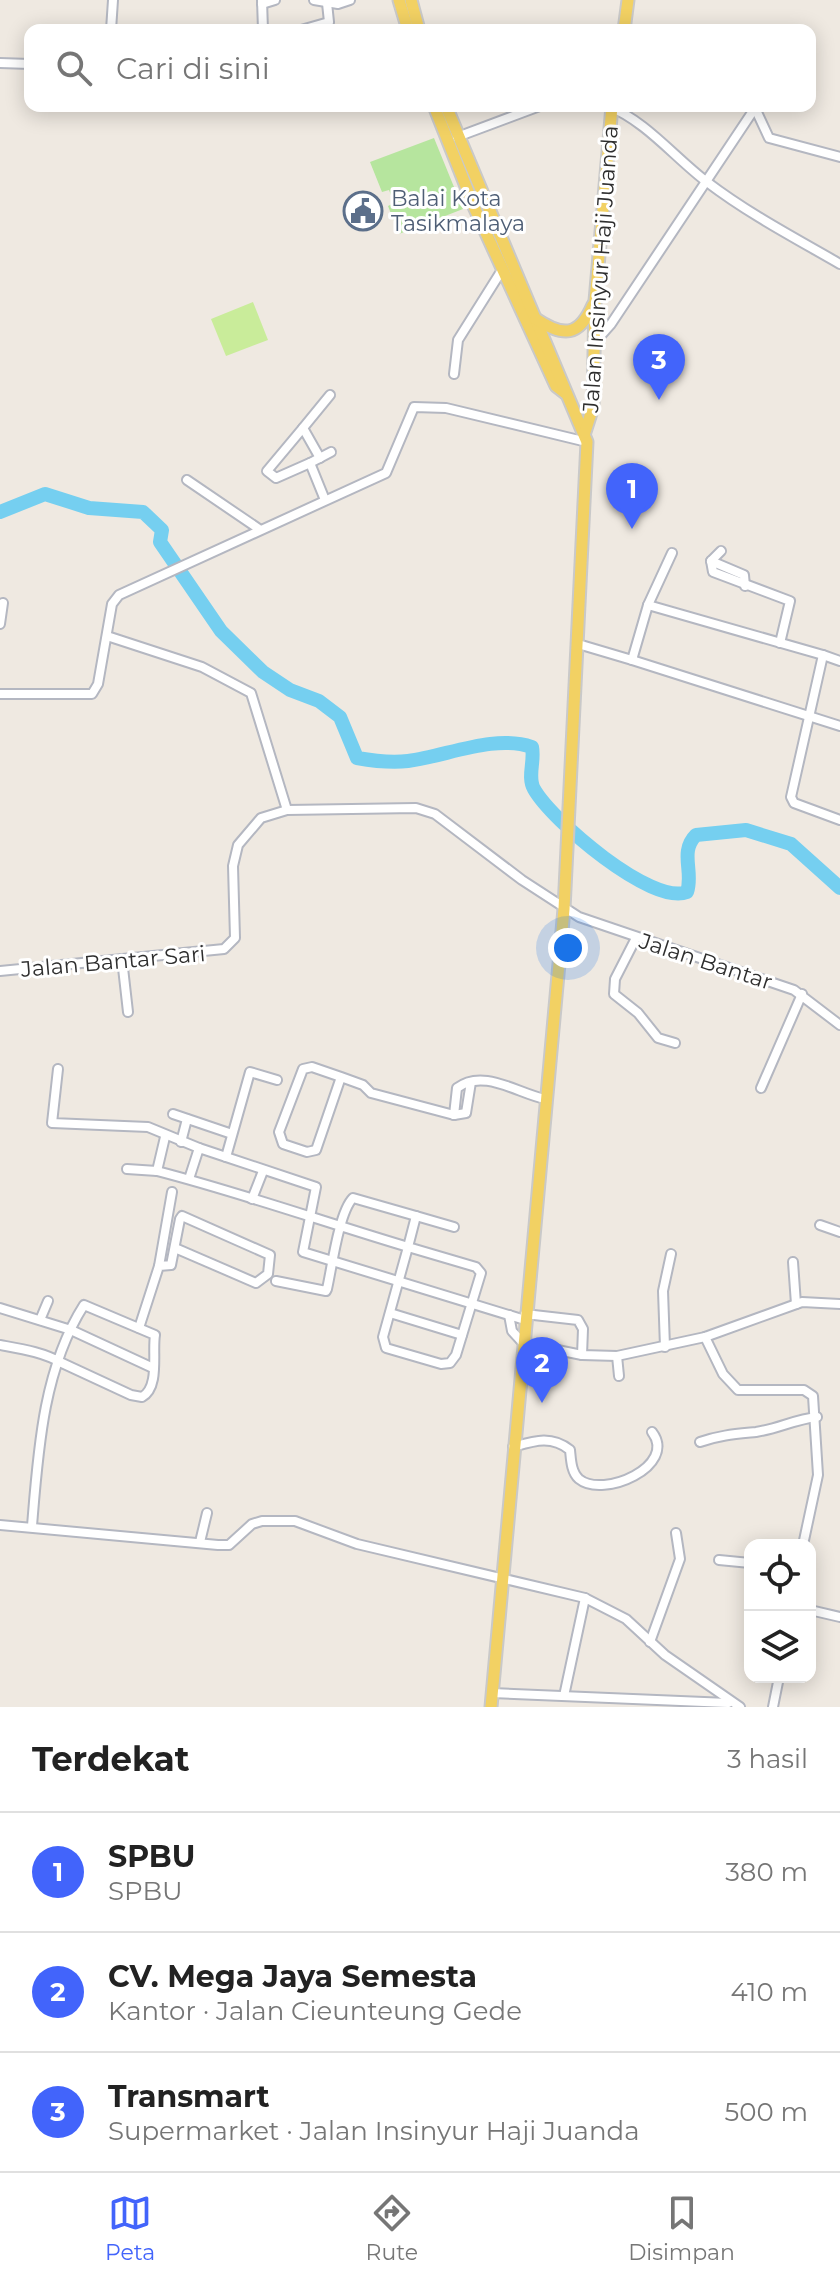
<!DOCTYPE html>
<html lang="id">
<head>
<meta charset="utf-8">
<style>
	:root { --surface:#fff; --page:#f6f6f6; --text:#222; --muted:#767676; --line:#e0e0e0; --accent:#4264fb }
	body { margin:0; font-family:Montserrat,sans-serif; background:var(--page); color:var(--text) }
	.controls { position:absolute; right:24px; bottom:24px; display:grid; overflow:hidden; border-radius:16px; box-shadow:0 4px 20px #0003 }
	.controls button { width:72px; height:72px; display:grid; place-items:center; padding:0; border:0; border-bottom:2px solid var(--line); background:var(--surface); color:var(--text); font:40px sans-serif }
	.you { position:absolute; left:568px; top:948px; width:28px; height:28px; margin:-20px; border:6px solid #fff; border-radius:50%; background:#1a73e8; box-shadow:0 0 0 12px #1a73e833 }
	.badge { display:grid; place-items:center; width:52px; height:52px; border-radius:50%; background:var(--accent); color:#fff; font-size:26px; font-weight:700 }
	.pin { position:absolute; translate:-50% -66px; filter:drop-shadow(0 2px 4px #0008) }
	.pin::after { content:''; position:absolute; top:42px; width:28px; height:24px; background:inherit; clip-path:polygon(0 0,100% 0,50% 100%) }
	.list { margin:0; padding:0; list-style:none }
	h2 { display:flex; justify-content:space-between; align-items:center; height:104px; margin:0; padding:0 32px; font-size:34px }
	h2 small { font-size:26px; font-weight:400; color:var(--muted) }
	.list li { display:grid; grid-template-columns:52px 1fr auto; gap:24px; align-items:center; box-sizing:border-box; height:120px; padding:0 32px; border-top:2px solid var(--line) }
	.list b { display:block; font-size:30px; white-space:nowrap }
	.list p { margin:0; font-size:26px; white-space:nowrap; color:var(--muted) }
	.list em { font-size:26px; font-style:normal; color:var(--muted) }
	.icon { flex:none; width:44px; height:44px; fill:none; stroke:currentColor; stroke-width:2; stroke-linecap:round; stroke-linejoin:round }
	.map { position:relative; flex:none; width:840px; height:1707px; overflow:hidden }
	.search { position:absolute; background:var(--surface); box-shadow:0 4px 20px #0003; left:24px; right:24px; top:24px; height:88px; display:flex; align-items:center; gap:20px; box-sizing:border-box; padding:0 28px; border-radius:16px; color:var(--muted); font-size:30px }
	.sheet { height:464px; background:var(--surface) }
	nav { display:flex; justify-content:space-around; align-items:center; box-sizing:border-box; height:112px; border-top:2px solid var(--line); background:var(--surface); font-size:22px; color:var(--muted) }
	nav a { display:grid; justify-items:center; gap:4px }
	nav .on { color:var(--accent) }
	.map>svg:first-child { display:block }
</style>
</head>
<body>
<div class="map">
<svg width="840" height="1707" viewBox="0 0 840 1707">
	<rect width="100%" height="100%" fill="#efe9e1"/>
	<polygon fill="#b6e59e" points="434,138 463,209 399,234 388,206 394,203 389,190 382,192 370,162"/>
	<polygon fill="#c9ec9a" points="253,302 268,340 226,356 211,319"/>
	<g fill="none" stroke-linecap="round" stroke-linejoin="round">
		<path stroke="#75cff0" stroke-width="14" d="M0,512L45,494L89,508L143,512L162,530L160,542L221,631L263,672L290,690L319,701L340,717L357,758C374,761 391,763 408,761C447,756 494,734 532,747C535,761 527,777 534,789C552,821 652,906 687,892C694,872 679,852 696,835L746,830L791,844L840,888"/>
		<defs>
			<g id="minor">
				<polyline points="262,0 263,30"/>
				<polyline points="314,0 338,4 350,0"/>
				<polyline points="262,4 275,0"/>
				<polyline points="111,30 113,0"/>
				<polyline points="301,30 329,22 327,3"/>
				<polyline points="0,63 30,64"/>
				<path d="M608,106C646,121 675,158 707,182C749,214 795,238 840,264"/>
				<polyline points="755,108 769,138 840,157"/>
				<polyline points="457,137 540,106"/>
				<polyline points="595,342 611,324 755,108"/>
				<polyline points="454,374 458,340 502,270"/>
				<polyline points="303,428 267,471 276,478 310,463"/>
				<polyline points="320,458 303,428 330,395"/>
				<polyline points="187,480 259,529"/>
				<polyline points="325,500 310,463 331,452"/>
				<polyline points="721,551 711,561 713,572 790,601 780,643"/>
				<polyline points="672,553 648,605 632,660 840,726"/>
				<polyline points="711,561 744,575 745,586"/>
				<polyline points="648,605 823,655 791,797 794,803 840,820"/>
				<polyline points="0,624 3,603"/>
				<polyline points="107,636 202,667 251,693 287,810"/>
				<polyline points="578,644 632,660"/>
				<polyline points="823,655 840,661"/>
				<polyline points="0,694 92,694 98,684 112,604 119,595 386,473 414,407 446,408 587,442"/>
				<polyline points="636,938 615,979 614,994 638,1013 658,1038 675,1043"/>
				<polyline points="122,959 128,1012"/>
				<polyline points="0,971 224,949 235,938 233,866 238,845 261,818 287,810 416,808 435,814 522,880 579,917 794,990 840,1025"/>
				<polyline points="58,1069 52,1123 148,1127 199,1148"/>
				<path d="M341,1077L312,1067L303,1069L279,1132L283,1144L307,1152L316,1150L341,1077L363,1085L371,1093L454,1115L457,1088C483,1068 517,1093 545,1099"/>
				<polyline points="277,1080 250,1072 226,1157 316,1187 303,1252 525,1320"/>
				<polyline points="761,1088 802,994"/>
				<polyline points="173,1114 232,1134"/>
				<polyline points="454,1115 466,1113 471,1082"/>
				<path d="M165,1137L157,1171C242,1193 324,1222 408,1247L383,1337L386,1348L441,1364L450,1363L456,1355L481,1273L476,1267L408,1247L416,1216L353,1198C339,1212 332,1267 327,1289L326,1291L276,1281"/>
				<polyline points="181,1142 187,1119"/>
				<polyline points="127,1169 157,1171"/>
				<polyline points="189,1179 199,1148 226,1157"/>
				<polyline points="252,1199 263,1171"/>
				<polyline points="416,1216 454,1227"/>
				<polyline points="820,1225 840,1232"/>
				<polyline points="793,1262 796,1304"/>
				<polyline points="159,1266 172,1192"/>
				<polyline points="0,1308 71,1330 153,1368"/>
				<polyline points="390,1313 462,1335"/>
				<polyline points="525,1314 578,1320 583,1329 582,1355"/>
				<polyline points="509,1315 512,1331 523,1343 582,1355 617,1356 705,1337 802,1302 840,1304"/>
				<polyline points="40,1320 48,1301"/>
				<polyline points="139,1328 159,1266 171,1265 180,1219 182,1216 270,1255 268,1274 256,1283 175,1248"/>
				<polyline points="705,1337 723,1374 738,1390 804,1390 813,1396 818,1475 803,1545"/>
				<path d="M0,1345C22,1349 43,1352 62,1363L131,1395L142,1397C160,1387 152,1352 155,1335L84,1305C43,1369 38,1452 32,1526"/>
				<polyline points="665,1347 663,1291 671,1254"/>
				<polyline points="617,1356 619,1376"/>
				<path d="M700,1442C720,1435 736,1434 756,1432C777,1429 796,1419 817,1417"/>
				<path d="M513,1447C534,1441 551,1435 570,1450C571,1459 571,1472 579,1479C603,1499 678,1466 652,1432"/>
				<polyline points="0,1525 218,1545 229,1545 252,1524 262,1521 295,1521 357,1544 585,1598 626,1619 665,1655 740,1707"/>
				<polyline points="200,1542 207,1513"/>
				<polyline points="719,1560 750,1563"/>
				<polyline points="810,1610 840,1617"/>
				<polyline points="650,1642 680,1559 676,1533"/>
				<polyline points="492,1693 728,1703"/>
				<polyline points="564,1696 585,1598"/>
				<polyline points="773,1707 779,1677"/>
			</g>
			<g id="major">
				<polyline points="399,0 408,30"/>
				<polyline points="411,0 419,30"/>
				<polyline points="624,30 628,0"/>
				<polyline points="434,106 475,209 556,386 565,393"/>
				<polyline points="446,106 587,442 564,909 491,1707"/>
				<path d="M536,319C563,337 579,337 593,305"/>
				<polyline points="585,432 593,407 595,301 612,106"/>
			</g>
		</defs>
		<use href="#minor" stroke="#b4b7c1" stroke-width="12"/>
		<use href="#major" stroke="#c9c9c9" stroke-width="15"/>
		<use href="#minor" stroke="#fff" stroke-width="8"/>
		<use href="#major" stroke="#f2d163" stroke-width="11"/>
	</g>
	<defs>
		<symbol id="civic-ring" viewBox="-11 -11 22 22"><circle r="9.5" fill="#fff" stroke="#5c6f8a" stroke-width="1.5"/><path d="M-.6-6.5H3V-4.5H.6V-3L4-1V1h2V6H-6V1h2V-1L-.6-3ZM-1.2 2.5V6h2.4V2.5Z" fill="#5c6f8a"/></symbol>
	</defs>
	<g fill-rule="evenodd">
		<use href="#civic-ring" x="341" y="189" width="44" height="44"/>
	</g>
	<g text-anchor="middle" stroke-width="6" stroke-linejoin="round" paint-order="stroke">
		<g font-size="22" fill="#4e5e75" stroke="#fff" text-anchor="start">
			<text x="391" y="206">Balai Kota<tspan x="391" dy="25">Tasikmalaya</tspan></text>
		</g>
		<g font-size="22" fill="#2e2e2e" stroke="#fff">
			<text transform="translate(600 269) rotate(-86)" y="8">Jalan Insinyur Haji Juanda</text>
			<text transform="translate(113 961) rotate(-5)" y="8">Jalan Bantar Sari</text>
			<text transform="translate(706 961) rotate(18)" y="8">Jalan Bantar</text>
		</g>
	</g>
</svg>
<div class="controls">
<button><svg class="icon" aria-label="locate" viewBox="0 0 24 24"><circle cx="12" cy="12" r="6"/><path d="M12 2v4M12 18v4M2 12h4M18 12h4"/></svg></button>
<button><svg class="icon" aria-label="layers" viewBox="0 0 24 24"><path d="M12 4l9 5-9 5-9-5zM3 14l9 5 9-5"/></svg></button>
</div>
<div class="you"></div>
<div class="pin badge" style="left:632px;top:529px">1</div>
<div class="pin badge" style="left:542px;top:1403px">2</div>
<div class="pin badge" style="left:659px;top:400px">3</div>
<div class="search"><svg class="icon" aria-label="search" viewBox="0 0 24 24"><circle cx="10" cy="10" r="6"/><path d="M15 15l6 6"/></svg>Cari di sini</div>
</div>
<section class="sheet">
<h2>Terdekat<small>3 hasil</small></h2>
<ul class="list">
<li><span class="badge">1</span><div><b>SPBU</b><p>SPBU</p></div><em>380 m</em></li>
<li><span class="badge">2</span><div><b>CV. Mega Jaya Semesta</b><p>Kantor · Jalan Cieunteung Gede</p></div><em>410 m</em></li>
<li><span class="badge">3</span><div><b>Transmart</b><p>Supermarket · Jalan Insinyur Haji Juanda</p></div><em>500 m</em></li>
</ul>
</section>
<nav>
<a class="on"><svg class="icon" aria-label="map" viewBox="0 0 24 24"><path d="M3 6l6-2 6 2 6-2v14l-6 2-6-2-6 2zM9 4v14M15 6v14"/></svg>Peta</a>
<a><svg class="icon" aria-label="directions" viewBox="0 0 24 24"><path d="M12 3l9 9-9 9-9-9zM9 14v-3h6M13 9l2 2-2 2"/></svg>Rute</a>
<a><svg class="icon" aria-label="saved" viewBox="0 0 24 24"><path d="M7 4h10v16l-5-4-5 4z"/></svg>Disimpan</a>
</nav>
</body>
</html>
